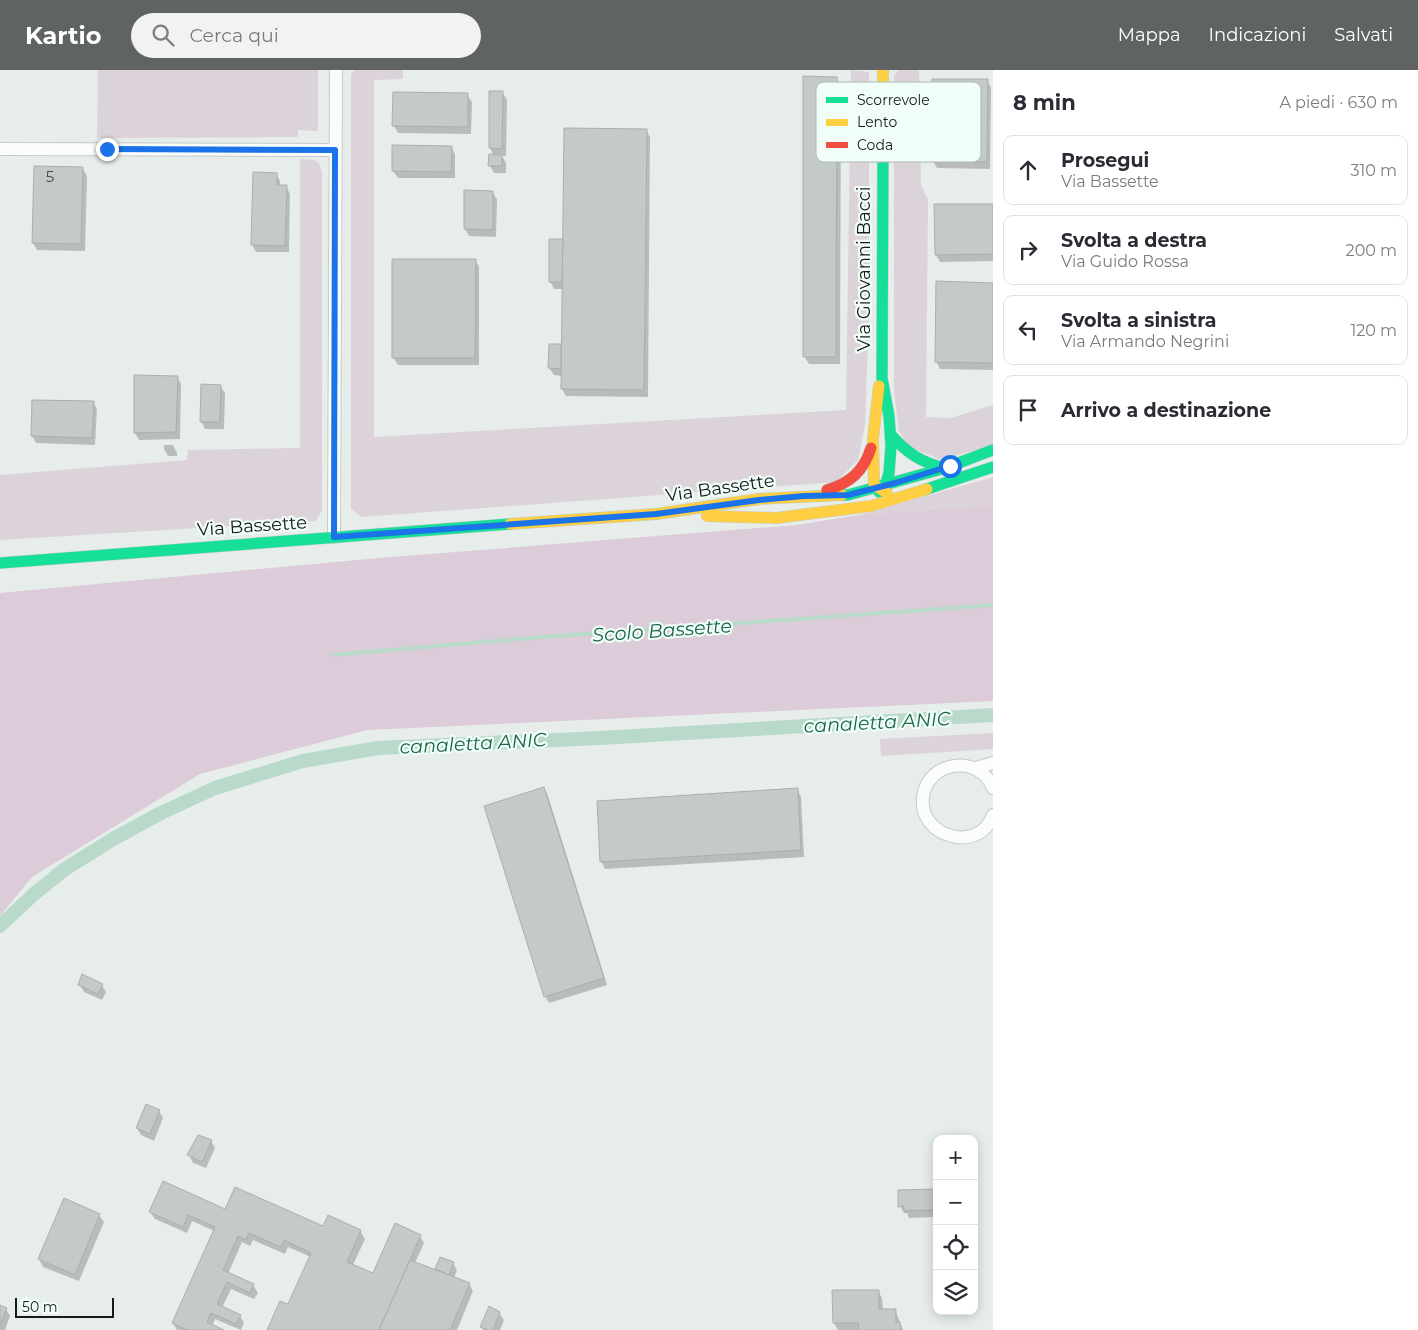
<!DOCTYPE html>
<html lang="it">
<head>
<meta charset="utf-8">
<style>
	:root { --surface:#fff; --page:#f2f2f3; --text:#2b2b33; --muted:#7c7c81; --line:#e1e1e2; --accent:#5f6462 }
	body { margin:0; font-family:Montserrat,sans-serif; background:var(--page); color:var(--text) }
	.controls { position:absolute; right:15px; bottom:15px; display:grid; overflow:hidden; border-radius:10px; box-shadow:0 2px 12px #0003 }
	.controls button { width:45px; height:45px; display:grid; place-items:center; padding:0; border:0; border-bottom:1px solid var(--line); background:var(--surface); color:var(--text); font:25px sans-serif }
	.scale { position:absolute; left:15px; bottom:12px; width:99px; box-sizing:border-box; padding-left:5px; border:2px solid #161a18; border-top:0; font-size:14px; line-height:18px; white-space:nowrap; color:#161a18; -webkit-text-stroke:4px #f0fef7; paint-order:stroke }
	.stop { position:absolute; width:15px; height:15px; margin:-11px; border:4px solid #1a73e8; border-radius:50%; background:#fff }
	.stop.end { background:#1a73e8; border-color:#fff; box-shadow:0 1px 5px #0008 }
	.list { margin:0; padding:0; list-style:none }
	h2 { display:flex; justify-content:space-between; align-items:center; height:65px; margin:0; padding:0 20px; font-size:21px }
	h2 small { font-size:16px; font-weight:400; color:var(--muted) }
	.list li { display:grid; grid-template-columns:32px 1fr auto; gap:15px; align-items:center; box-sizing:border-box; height:70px; margin:0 10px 10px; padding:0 10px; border:1px solid var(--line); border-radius:10px }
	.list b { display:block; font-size:19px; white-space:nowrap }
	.list p { margin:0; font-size:16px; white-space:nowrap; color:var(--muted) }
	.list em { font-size:16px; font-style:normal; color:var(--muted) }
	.icon { flex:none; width:28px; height:28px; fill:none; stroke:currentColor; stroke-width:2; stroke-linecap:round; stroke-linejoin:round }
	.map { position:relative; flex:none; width:993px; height:1260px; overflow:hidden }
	header { display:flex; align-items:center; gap:30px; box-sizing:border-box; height:70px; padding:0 25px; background:var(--accent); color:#fff }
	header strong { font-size:24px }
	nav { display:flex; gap:28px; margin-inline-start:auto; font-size:18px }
	.search { width:350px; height:45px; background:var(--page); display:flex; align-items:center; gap:12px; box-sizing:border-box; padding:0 18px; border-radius:28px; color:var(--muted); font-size:19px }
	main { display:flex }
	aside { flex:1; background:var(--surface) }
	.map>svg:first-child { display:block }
</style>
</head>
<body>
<header>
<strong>Kartio</strong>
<div class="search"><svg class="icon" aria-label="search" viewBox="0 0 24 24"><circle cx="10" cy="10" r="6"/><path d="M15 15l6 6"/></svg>Cerca qui</div>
<nav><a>Mappa</a><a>Indicazioni</a><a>Salvati</a></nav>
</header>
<main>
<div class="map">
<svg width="993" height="1260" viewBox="0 0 993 1260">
	<rect width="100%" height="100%" fill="#e6edea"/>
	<g fill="#dcd2da">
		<polygon points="98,0 318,0 318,61 298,60 298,67 97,68"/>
		<polygon points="355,0 403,0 403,9 374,10 374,367 846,340 851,0 869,2 869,241 865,355 858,390 836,412 361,447 351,439 351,4"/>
		<polygon points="898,0 919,0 921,115 928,130 926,347 951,348 993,335 993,375 941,390 908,376 899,361 894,321 894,6"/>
		<path d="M300,89C314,90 320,88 322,103V440L316,451L0,470V405L187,390L188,380L300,378Z"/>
		<polygon points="993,407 993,436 864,444"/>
		<polygon points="993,663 993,679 881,686 880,669"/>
	</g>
	<polygon fill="#dccbd8" points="993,436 993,631 367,660 200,704 32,807 0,846 0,523 379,488 797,455 864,444"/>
	<g fill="#0003">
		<polygon points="836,8 841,15 840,294 809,294 804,286"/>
		<polygon points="934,10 987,11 991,18 990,99 937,98 933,91"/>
		<polygon points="490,22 502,22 507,30 506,86 502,86 506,93 506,103 494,103 490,96 490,86 494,86 490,78"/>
		<polygon points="467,25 472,32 471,64 398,63 394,56"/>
		<polygon points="646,60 650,67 648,327 566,326 562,319 562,306 554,305 549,298 550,276 563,276 563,219 554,219 550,211 564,170"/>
		<polygon points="451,77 455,84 455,108 398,108 393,101"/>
		<polygon points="83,99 87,106 85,181 37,180 33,173"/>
		<polygon points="276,104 280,111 280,116 286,116 290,124 289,182 256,182 252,174"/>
		<polygon points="492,122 497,129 496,167 469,166 465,159"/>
		<polygon points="993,135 993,191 940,192 936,185 935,136"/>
		<polygon points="475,190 479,197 479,295 398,295 393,287"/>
		<polygon points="937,213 993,214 993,300 940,299 936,291"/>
		<polygon points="177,307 181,314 180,369 139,370 135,363"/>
		<polygon points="220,316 225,323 224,359 205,359 201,351"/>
		<polygon points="93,332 97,339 95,375 36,373 32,366"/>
		<polygon points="164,375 173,375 177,383 177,386 168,386 164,379"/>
		<polygon points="544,718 548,726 607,915 549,933 545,926"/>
		<polygon points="797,719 801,727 804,787 605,799 601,791"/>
		<polygon points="80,915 102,915 106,922 102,930 84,922"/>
		<polygon points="159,1041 163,1048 154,1071 141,1065 137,1058"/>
		<polygon points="211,1071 215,1078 206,1098 193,1093 189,1085"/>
		<polygon points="937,1120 936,1147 909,1148 907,1143 904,1143 900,1136"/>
		<polygon points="226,1141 324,1157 360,1161 365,1169 353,1195 373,1204 420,1166 424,1173 415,1193 435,1201 440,1188 453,1193 457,1200 454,1208 469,1214 473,1221 457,1260 268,1260 289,1236 311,1187 288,1177 285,1184 253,1170 250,1176 242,1172 228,1204 253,1215 258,1223 254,1229 231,1219 222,1238 240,1246 244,1253 241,1260 215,1249 212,1256 221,1260 177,1260 173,1253 214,1161 192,1151 187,1163 155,1149 150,1142"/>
		<polygon points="99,1145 104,1152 79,1211 43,1197 39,1189"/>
		<polygon points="974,1148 978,1154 976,1158 974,1157"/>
		<polygon points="878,1221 882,1228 883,1240 895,1240 903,1260 838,1260 834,1253 833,1222"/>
		<polygon points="0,1236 6,1239 10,1246 5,1260 0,1260"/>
		<polygon points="499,1243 504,1250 500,1260 483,1260 481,1257"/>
	</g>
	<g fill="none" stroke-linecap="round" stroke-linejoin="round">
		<polyline stroke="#b9daca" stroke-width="4" points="332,585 543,567 993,535"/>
		<polyline stroke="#b9daca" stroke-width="14" points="0,856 34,824 65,799 113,769 163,742 215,718 303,691 378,678 600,668 993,645"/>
	</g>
	<g fill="#c4cac7" stroke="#aaafad">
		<polygon points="803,6 837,7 836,287 803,287"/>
		<polygon points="932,9 988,9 987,92 932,91"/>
		<polygon points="489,21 503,21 502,79 489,78"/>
		<polygon points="393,22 468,23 468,57 392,56"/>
		<polygon points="564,58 647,59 644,320 561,319"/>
		<polygon points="392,75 452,76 451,102 392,101"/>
		<polygon points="489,84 502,85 502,96 488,96"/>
		<polygon points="34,96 83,97 81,174 32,173"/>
		<polygon points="253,102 277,103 277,115 287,115 285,176 251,175"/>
		<polygon points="464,120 493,121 493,160 464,159"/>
		<polygon points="934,134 993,134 993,184 935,185"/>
		<polygon points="549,169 563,169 562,212 549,212"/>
		<polygon points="392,189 476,189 475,288 392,288"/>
		<polygon points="936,211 993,213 993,293 935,292"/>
		<polygon points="549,274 561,274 561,299 548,298"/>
		<polygon points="134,305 178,306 176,362 134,363"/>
		<polygon points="201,314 221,315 220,352 200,352"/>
		<polygon points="32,330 94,331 92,368 31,366"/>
		<polygon points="544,717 604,908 544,927 484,736"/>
		<polygon points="798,718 801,780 600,792 597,731"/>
		<polygon points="82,904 103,914 98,924 78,915"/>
		<polygon points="146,1034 160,1040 150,1064 136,1058"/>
		<polygon points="198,1065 212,1070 202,1092 187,1085"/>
		<polygon points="163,1111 225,1139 235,1117 323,1156 328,1145 361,1160 347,1192 373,1203 395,1153 421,1165 379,1260 267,1260 280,1231 288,1234 311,1183 284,1170 281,1177 249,1163 246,1170 238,1166 223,1200 254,1214 250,1223 227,1212 217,1234 241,1245 236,1254 211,1243 207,1252 224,1260 187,1260 172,1253 215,1157 188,1145 183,1157 149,1142"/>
		<polygon points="937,1119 937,1135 933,1135 933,1140 904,1141 904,1136 898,1137 898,1120"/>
		<polygon points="64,1128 100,1144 75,1205 38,1189"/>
		<polygon points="440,1187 454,1192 449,1205 435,1199"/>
		<polygon points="410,1190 470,1213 450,1260 379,1260"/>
		<polygon points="832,1220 879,1220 879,1239 896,1239 896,1253 900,1252 901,1260 859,1260 858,1253 833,1253"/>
		<polygon points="0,1235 7,1238 0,1255"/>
		<polygon points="489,1236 500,1242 493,1260 488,1260 480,1257"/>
	</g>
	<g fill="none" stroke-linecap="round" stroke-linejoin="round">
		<defs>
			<g id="street">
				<polyline points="0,79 335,80"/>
				<polyline points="334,467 336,0"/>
				<polyline points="976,698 993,693"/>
				<path d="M993,718C979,683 927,691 923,727C918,768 980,784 993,745"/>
			</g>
			<g id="fast">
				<path d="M891,365C907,383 922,393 945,398"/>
				<polyline points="927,419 993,397"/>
				<polyline points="879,422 886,413 889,403 891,376 889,346 882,308 883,79"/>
				<polyline points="842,425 848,425 945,398 993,380"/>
				<polyline points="0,493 510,454"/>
			</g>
			<g id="slow">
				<polyline points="883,79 883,0"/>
				<polyline points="879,316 873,369 874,415 887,423"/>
				<polyline points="707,446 776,448 871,436 927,419"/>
				<polyline points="510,454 656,444 759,429 842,425"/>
			</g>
			<path id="jam" d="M827,420C850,413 864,401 871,378"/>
		</defs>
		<use href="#street" stroke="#c5cbc8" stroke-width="14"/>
		<use href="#fast" stroke="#c5cbc8" stroke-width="12"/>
		<use href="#slow" stroke="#c5cbc8" stroke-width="12"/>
		<use href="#jam" stroke="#c5cbc8" stroke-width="12"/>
		<use href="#street" stroke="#fbfcfc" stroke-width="12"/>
		<use href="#fast" stroke="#16e098" stroke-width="11"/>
		<use href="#slow" stroke="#ffcf43" stroke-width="11"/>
		<use href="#jam" stroke="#f24e42" stroke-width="11"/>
	</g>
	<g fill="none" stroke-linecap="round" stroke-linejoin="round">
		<polyline stroke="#1a73e8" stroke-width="6" points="107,79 335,80 334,467 656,444 759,430 804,426 848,425 895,413 950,396"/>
	</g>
	<g text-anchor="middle" stroke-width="4.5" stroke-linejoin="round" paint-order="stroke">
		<g font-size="15" fill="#424644">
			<text x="50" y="112">5</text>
		</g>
		<g font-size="18" fill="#161a18" stroke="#f0fef7">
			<text transform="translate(864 199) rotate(-90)" y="6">Via Giovanni Bacci</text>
			<text transform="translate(720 418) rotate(-8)" y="6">Via Bassette</text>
			<text transform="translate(252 456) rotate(-4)" y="6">Via Bassette</text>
		</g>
		<g font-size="19" font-style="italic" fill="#186549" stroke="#f0fef7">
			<text transform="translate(662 560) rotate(-4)" y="7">Scolo Bassette</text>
			<text transform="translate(877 652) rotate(-3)" y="7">canaletta ANIC</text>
			<text transform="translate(473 673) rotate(-3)" y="7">canaletta ANIC</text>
		</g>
	</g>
	<rect x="816" y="12" width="165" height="80" rx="8" fill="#f0fef7" stroke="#afbab4" stroke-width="1"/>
	<rect x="826" y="27" width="22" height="6" fill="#16e098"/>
	<rect x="826" y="49" width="22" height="7" fill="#ffcf43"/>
	<rect x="826" y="72" width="22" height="6" fill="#f24e42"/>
	<g font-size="14" fill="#161a18">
		<text x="857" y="35">Scorrevole</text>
		<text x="857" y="57">Lento</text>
		<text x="857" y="80">Coda</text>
	</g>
</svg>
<div class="controls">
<button>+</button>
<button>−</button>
<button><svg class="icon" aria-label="locate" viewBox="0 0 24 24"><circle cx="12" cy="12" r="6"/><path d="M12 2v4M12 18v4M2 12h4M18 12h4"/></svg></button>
<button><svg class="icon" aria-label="layers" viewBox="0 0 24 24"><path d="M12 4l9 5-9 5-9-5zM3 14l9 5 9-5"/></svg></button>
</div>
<div class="scale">50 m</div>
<div class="stop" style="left:950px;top:396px"></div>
<div class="stop end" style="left:107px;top:79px"></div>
</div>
<aside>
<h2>8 min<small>A piedi · 630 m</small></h2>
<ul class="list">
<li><svg class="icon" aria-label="ahead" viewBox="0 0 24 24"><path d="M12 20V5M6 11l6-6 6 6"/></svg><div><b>Prosegui</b><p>Via Bassette</p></div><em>310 m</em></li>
<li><svg class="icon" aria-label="right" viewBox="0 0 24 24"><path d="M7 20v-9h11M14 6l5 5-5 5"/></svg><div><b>Svolta a destra</b><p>Via Guido Rossa</p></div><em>200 m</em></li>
<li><svg class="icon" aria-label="left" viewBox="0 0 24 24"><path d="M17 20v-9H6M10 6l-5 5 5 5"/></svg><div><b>Svolta a sinistra</b><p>Via Armando Negrini</p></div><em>120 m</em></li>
<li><svg class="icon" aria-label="arrive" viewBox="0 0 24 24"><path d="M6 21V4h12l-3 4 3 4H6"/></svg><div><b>Arrivo a destinazione</b></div></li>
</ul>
</aside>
</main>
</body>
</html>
